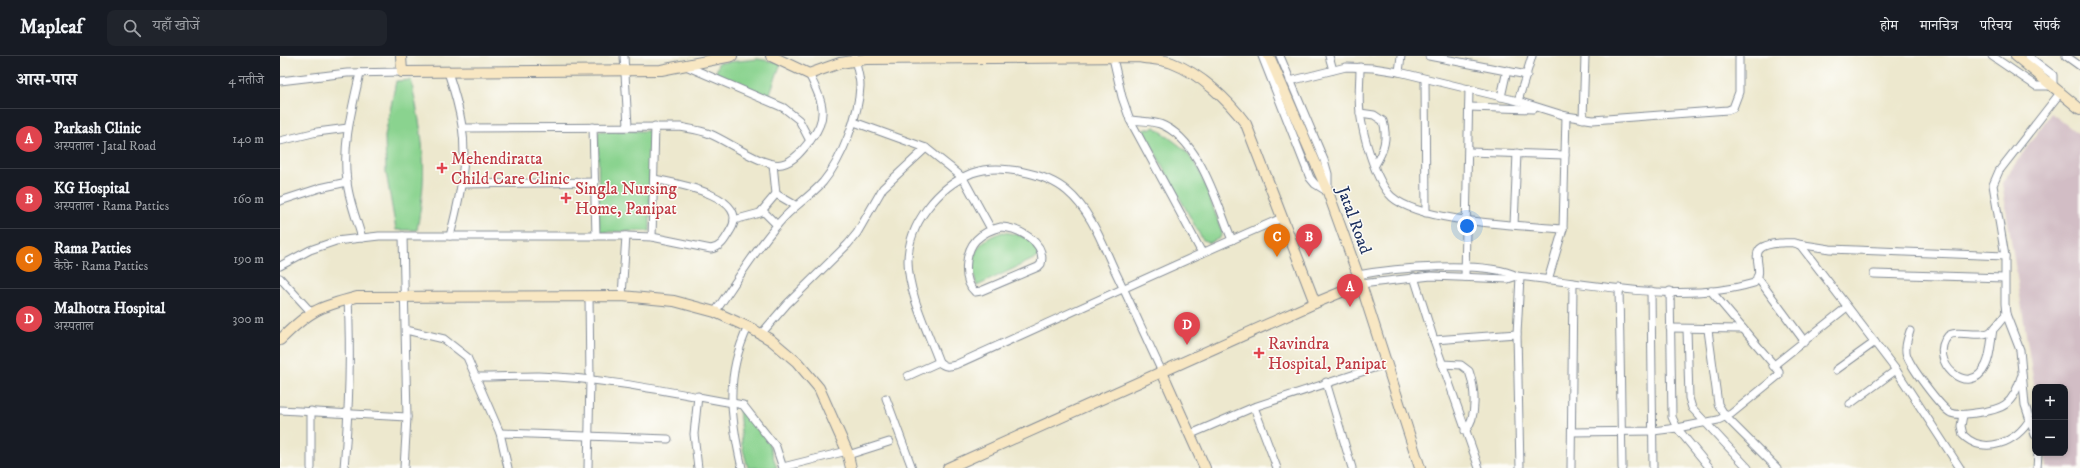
<!DOCTYPE html>
<html lang="hi">
<head>
<meta charset="utf-8">
<style>
	:root { --surface:#171b24; --page:#20242c; --text:#f1f3f6; --muted:#9ea1a6; --line:#363941; --accent:#8c9099 }
	body { margin:0; font-family:"IM FELL DW Pica","Noto Serif Devanagari",serif; background:var(--page); color:var(--text) }
	.controls { position:absolute; right:12px; bottom:12px; display:grid; overflow:hidden; border-radius:8px; box-shadow:0 2px 6px #0003 }
	.controls button { width:36px; height:36px; display:grid; place-items:center; padding:0; border:0; border-bottom:1px solid var(--line); background:var(--surface); color:var(--text); font:20px sans-serif }
	.you { position:absolute; left:1187px; top:170px; width:14px; height:14px; margin:-10px; border:3px solid #fff; border-radius:50%; background:#1a73e8; box-shadow:0 0 0 6px #1a73e833 }
	.badge { display:grid; place-items:center; width:26px; height:26px; border-radius:50%; background:var(--accent); color:#fff; font-size:13px; font-weight:700 }
	.pin { position:absolute; translate:-50% -33px; filter:drop-shadow(0 1px 2px #0008) }
	.pin::after { content:''; position:absolute; top:21px; width:14px; height:12px; background:inherit; clip-path:polygon(0 0,100% 0,50% 100%) }
	.list { margin:0; padding:0; list-style:none }
	h2 { display:flex; justify-content:space-between; align-items:center; height:52px; margin:0; padding:0 16px; font-size:17px }
	h2 small { font-size:13px; font-weight:400; color:var(--muted) }
	.list li { display:grid; grid-template-columns:26px 1fr auto; gap:12px; align-items:center; box-sizing:border-box; height:60px; padding:0 16px; border-top:1px solid var(--line) }
	.list b { display:block; font-size:15px; white-space:nowrap }
	.list p { margin:0; font-size:13px; white-space:nowrap; color:var(--muted) }
	.list em { font-size:13px; font-style:normal; color:var(--muted) }
	.icon { flex:none; width:22px; height:22px; fill:none; stroke:currentColor; stroke-width:2; stroke-linecap:round; stroke-linejoin:round }
	.map { position:relative; flex:none; width:1800px; height:412px; overflow:hidden }
	header { display:flex; align-items:center; gap:24px; box-sizing:border-box; height:56px; padding:0 20px; background:var(--surface); border-bottom:1px solid var(--line) }
	header strong { font-size:19px }
	nav { display:flex; gap:22px; margin-inline-start:auto; font-size:14px }
	.search { width:280px; height:36px; background:var(--page); display:flex; align-items:center; gap:10px; box-sizing:border-box; padding:0 14px; border-radius:8px; color:var(--muted); font-size:15px }
	main { display:flex }
	aside { flex:1; background:var(--surface) }
	.map>svg:first-child { display:block }
</style>
</head>
<body>
<header>
<strong>Mapleaf</strong>
<div class="search"><svg class="icon" aria-label="search" viewBox="0 0 24 24"><circle cx="10" cy="10" r="6"/><path d="M15 15l6 6"/></svg>यहाँ खोजें</div>
<nav><a>होम</a><a>मानचित्र</a><a>परिचय</a><a>संपर्क</a></nav>
</header>
<main>
<aside>
<h2>आस-पास<small>4 नतीजे</small></h2>
<ul class="list">
<li><span class="badge" style="background:#e0444e">A</span><div><b>Parkash Clinic</b><p>अस्पताल · Jatal Road</p></div><em>140 m</em></li>
<li><span class="badge" style="background:#e0444e">B</span><div><b>KG Hospital</b><p>अस्पताल · Rama Patties</p></div><em>160 m</em></li>
<li><span class="badge" style="background:#e8710a">C</span><div><b>Rama Patties</b><p>कैफ़े · Rama Patties</p></div><em>190 m</em></li>
<li><span class="badge" style="background:#e0444e">D</span><div><b>Malhotra Hospital</b><p>अस्पताल</p></div><em>300 m</em></li>
</ul>
</aside>
<div class="map">
<svg width="1800" height="412" viewBox="0 0 1800 412">
	<rect width="100%" height="100%" fill="#fdfcf7"/>
	<filter id="ink" filterUnits="userSpaceOnUse"><feTurbulence type="fractalNoise" baseFrequency=".025" numOctaves="2"/><feDisplacementMap in="SourceGraphic" scale="8" xChannelSelector="R" yChannelSelector="G"/><feConvolveMatrix kernelMatrix="1 2 1 2 8 2 1 2 1" color-interpolation-filters="sRGB"/></filter>
	<filter id="wash" filterUnits="userSpaceOnUse"><feTurbulence type="fractalNoise" baseFrequency=".012" numOctaves="4" result="noise"/><feDisplacementMap in="SourceGraphic" scale="16" xChannelSelector="R" yChannelSelector="G"/><feGaussianBlur stdDeviation="0.9" result="paint"/><feColorMatrix in="noise" values="0 0 0 0 0 0 0 0 0 0 0 0 0 0 0 0 0 1.4 0 .05"/><feComposite in="paint" operator="in"/></filter>
	<g filter="url(#wash)">
		<rect width="100%" height="100%" fill="#ede8ce"/>
		<polygon fill="#d2bdc5" points="1771,57 1800,79 1800,412 1767,412 1765,397 1785,397 1785,331 1755,331 1755,335 1722,127"/>
		<g fill="#8ad38f" stroke="#528176">
			<polygon points="478,3 501,7 489,40 436,18 438,7"/>
			<path d="M131,24C136,49 142,74 143,100C145,125 141,150 137,174H116L106,116L105,80L116,25Z"/>
			<polygon points="875,71 904,93 919,113 942,176 940,182 929,187 922,183 863,74"/>
			<polygon points="318,75 370,75 370,175 319,176"/>
			<path d="M723,176C742,179 752,182 762,199L697,230C688,202 694,185 723,176Z"/>
			<polygon points="459,352 488,385 497,412 468,412 462,389"/>
		</g>
	</g>
	<g filter="url(#ink)">
		<g fill="none" stroke-linecap="round" stroke-linejoin="round">
			<defs>
				<g id="street">
					<polyline points="344,0 348,70"/>
					<polyline points="982,0 1030,122 1035,128 1048,136"/>
					<polyline points="1000,0 1044,104 1048,118 1048,134"/>
					<polyline points="1049,0 1053,14"/>
					<polyline points="1149,0 1247,19"/>
					<polyline points="1712,0 1756,30 1773,30 1773,19 1748,0"/>
					<polyline points="1786,0 1800,10"/>
					<polyline points="833,2 842,41 850,64 922,197"/>
					<polyline points="406,10 504,52 519,64 530,85"/>
					<path d="M1080,11C1080,26 1078,41 1080,56C1083,79 1095,125 1112,141C1142,167 1242,169 1283,173"/>
					<path d="M168,16C174,34 179,51 182,70C188,107 179,145 170,180"/>
					<polyline points="1119,16 1121,0"/>
					<path d="M80,17C72,53 62,88 67,126C69,145 77,164 82,182"/>
					<polyline points="1145,23 1146,157"/>
					<polyline points="0,25 67,17 122,16"/>
					<polyline points="1010,25 1066,11 1093,12 1119,16 1238,45 1286,60 1313,64 1448,54 1453,52 1459,36 1459,0"/>
					<polyline points="1221,41 1227,14"/>
					<polyline points="1238,45 1252,0"/>
					<polyline points="1189,51 1253,53"/>
					<path d="M1080,57L1094,59L1103,65C1108,82 1104,94 1095,109"/>
					<polyline points="1303,63 1305,0"/>
					<path d="M850,64C860,65 871,65 880,68C920,83 937,148 952,184"/>
					<polyline points="574,66 646,92 670,111 683,122 711,173"/>
					<polyline points="313,71 316,180"/>
					<path d="M183,72L400,71C410,73 420,74 430,78C448,85 484,112 502,108C515,105 524,92 532,82C550,59 541,42 529,18"/>
					<polyline points="0,85 37,76 68,72"/>
					<polyline points="1189,96 1285,99"/>
					<polyline points="493,108 496,138"/>
					<polyline points="182,128 315,126"/>
					<polyline points="0,145 40,132 67,126"/>
					<polyline points="483,155 497,169"/>
					<polyline points="454,164 480,157 496,138 515,149"/>
					<polyline points="1234,169 1237,97"/>
					<path d="M721,171C738,172 767,186 761,208L758,211L701,235L695,236C682,224 685,196 696,184C703,177 712,173 721,171Z"/>
					<polyline points="123,180 127,361 124,412"/>
					<polyline points="372,181 375,70"/>
					<polyline points="1518,188 1550,193 1725,200"/>
					<path d="M0,210L30,194L56,185L99,180H346L372,181L431,193C442,191 445,183 450,175C473,140 394,127 374,123"/>
					<polyline points="1594,218 1724,222"/>
					<path d="M1078,219C1113,212 1206,204 1237,220"/>
					<polyline points="1134,221 1154,284 1199,412"/>
					<polyline points="1185,221 1189,33"/>
					<polyline points="1240,221 1237,278 1240,412"/>
					<polyline points="1477,221 1525,286"/>
					<polyline points="0,222 31,256"/>
					<polyline points="1268,224 1283,173 1286,60"/>
					<path d="M1081,228L1151,220L1228,223L1237,220C1311,227 1401,249 1474,227C1489,211 1459,190 1500,187C1508,187 1514,185 1521,190L1616,314L1680,412"/>
					<polyline points="1339,232 1342,412"/>
					<polyline points="1371,235 1373,412"/>
					<polyline points="1390,235 1392,361 1397,372 1430,412"/>
					<polyline points="342,240 346,180"/>
					<path d="M435,256C456,226 475,194 499,167C512,151 530,141 543,126C562,103 579,59 580,30C580,20 576,11 575,1"/>
					<polyline points="1390,272 1463,273"/>
					<polyline points="1407,273 1409,342 1412,352 1468,412"/>
					<path d="M1713,273C1711,284 1711,299 1706,309C1689,345 1647,304 1668,280C1675,273 1700,282 1710,276C1716,272 1721,264 1726,258"/>
					<polyline points="126,274 164,283 187,301 220,377 228,412"/>
					<polyline points="1428,274 1438,348 1446,361 1497,412"/>
					<path d="M1630,275C1628,281 1625,289 1626,296C1627,307 1661,352 1671,357C1678,360 1688,358 1695,357C1723,354 1733,349 1741,321"/>
					<polyline points="481,278 507,248 568,188 577,177 603,132 646,92"/>
					<polyline points="1154,284 1237,278"/>
					<path d="M1162,308L1181,309L1189,315C1195,332 1198,361 1185,375"/>
					<polyline points="1493,310 1567,251"/>
					<polyline points="1556,314 1595,286"/>
					<path d="M882,316C866,282 851,248 835,215C822,187 811,155 787,135C766,117 718,107 692,117C658,131 628,168 628,205C628,237 648,276 659,306C665,311 668,311 675,309C784,260 893,209 1002,162"/>
					<polyline points="628,320 659,306"/>
					<path d="M197,321C217,321 238,320 258,320C327,322 395,337 463,349L496,391L503,412"/>
					<polyline points="1046,326 1072,412"/>
					<polyline points="606,342 632,412"/>
					<polyline points="1570,348 1616,314"/>
					<polyline points="974,351 997,412"/>
					<polyline points="0,354 127,361"/>
					<path d="M1683,359L1681,370L1683,379C1704,400 1737,386 1750,363"/>
					<polyline points="1292,376 1373,375 1397,372 1438,364 1451,358 1499,319 1499,315 1431,235"/>
					<polyline points="220,377 388,383"/>
					<polyline points="911,378 974,351 1106,308"/>
					<polyline points="1755,379 1745,349 1740,294 1726,258 1725,248 1725,200 1713,129 1719,115 1780,37"/>
					<polyline points="568,399 609,386"/>
					<polyline points="503,411 567,395"/>
					<polyline points="31,412 31,355"/>
					<path d="M64,412C69,355 71,300 68,243"/>
					<polyline points="308,412 310,324 309,240"/>
					<polyline points="418,412 414,378 418,340"/>
					<path d="M462,412C450,360 445,320 468,271"/>
					<polyline points="1291,412 1293,227"/>
					<polyline points="1757,412 1758,397"/>
				</g>
				<g id="secondary">
					<polyline points="121,0 122,16 381,14 452,0"/>
					<path d="M491,0L529,18L560,7L586,3L858,1C869,3 882,3 892,7C921,18 948,44 966,68L1035,247"/>
					<polyline points="989,0 1048,136 1078,219 1140,412"/>
					<polyline points="1736,0 1800,53"/>
					<path d="M0,284C29,255 38,251 77,241L342,240L394,245L435,256L472,273L491,284L517,306L539,332L567,395L571,412"/>
					<polyline points="882,316 925,412"/>
					<polyline points="668,412 1035,247 1081,228"/>
				</g>
			</defs>
			<use href="#street" stroke="#848c96" stroke-width="9"/>
			<use href="#secondary" stroke="#848c96" stroke-width="12"/>
			<use href="#street" stroke="#fff" stroke-width="7"/>
			<use href="#secondary" stroke="#f8e7c3" stroke-width="10"/>
		</g>
	</g>
	<g fill="#e0444e" stroke="#fdfcf7" stroke-width="1.5">
		<path d="M160 106h4v4h4v4h-4v4h-4v-4h-4v-4h4z"/>
		<path d="M284 136h4v4h4v4h-4v4h-4v-4h-4v-4h4z"/>
		<path d="M977 291h4v4h4v4h-4v4h-4v-4h-4v-4h4z"/>
	</g>
	<g text-anchor="middle" stroke-width="3" stroke-linejoin="round" paint-order="stroke">
		<g font-size="17" fill="#be3a42" stroke="#fdfcf7" text-anchor="start">
			<text x="171" y="108">Mehendiratta<tspan x="171" dy="20">Child Care Clinic</tspan></text>
			<text x="295" y="138">Singla Nursing<tspan x="295" dy="20">Home, Panipat</tspan></text>
			<text x="988" y="293">Ravindra<tspan x="988" dy="20">Hospital, Panipat</tspan></text>
		</g>
		<g font-size="17" fill="#1b2f5e" stroke="#fdfcf7">
			<text transform="translate(1075 164) rotate(70)" y="6">Jatal Road</text>
		</g>
	</g>
</svg>
<div class="controls">
<button>+</button>
<button>−</button>
</div>
<div class="you"></div>
<div class="pin badge" style="left:1070px;top:251px;background:#e0444e">A</div>
<div class="pin badge" style="left:1029px;top:201px;background:#e0444e">B</div>
<div class="pin badge" style="left:997px;top:201px;background:#e8710a">C</div>
<div class="pin badge" style="left:907px;top:289px;background:#e0444e">D</div>
</div>
</main>
</body>
</html>
